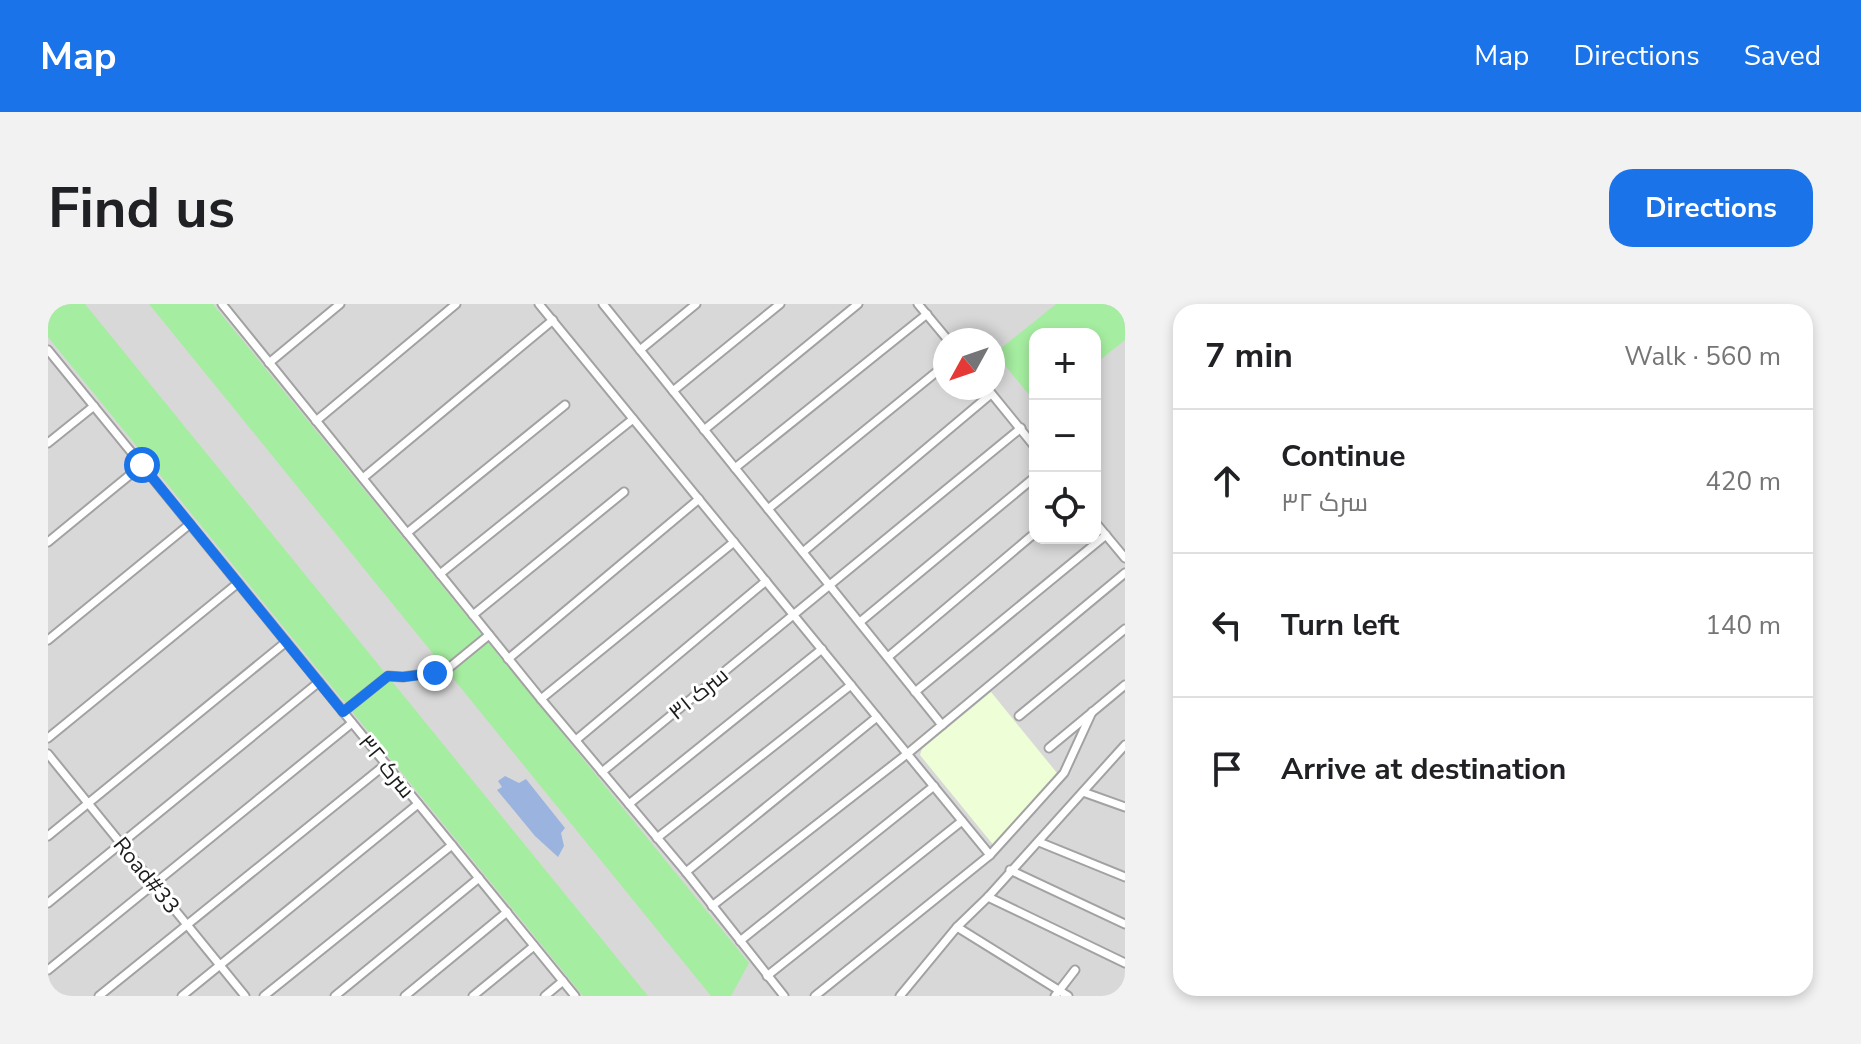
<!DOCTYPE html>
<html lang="en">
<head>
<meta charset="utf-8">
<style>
	:root { --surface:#fff; --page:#f2f2f2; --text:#202124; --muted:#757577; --line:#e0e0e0; --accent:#1a73e8 }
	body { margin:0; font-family:"Nunito Sans",Cairo,sans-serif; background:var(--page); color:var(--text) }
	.controls { position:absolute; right:24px; top:24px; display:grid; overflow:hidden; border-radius:16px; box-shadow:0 4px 12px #0003 }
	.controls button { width:72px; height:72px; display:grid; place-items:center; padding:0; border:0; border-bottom:2px solid var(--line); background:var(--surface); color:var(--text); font:40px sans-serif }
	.compass { position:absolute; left:885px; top:24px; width:72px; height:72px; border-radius:50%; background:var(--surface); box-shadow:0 4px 12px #0003; rotate:230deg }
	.stop { position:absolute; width:24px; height:24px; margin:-18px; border:6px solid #1a73e8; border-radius:50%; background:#fff }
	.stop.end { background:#1a73e8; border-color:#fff; box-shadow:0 2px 8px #0008 }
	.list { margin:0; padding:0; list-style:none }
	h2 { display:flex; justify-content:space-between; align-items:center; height:104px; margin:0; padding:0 32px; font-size:34px }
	h2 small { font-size:26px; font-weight:400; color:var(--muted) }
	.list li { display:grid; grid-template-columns:52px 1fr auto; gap:24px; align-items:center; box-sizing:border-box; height:144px; padding:0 32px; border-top:2px solid var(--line) }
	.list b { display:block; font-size:30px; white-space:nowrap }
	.list p { margin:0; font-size:26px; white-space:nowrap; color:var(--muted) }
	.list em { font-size:26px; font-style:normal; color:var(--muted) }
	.icon { flex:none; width:44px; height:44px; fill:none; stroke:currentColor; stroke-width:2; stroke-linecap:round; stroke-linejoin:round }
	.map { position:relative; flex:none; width:1077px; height:692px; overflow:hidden; border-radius:24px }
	header { display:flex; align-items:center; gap:48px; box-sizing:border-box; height:112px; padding:0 40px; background:var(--accent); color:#fff }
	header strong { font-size:38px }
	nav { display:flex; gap:44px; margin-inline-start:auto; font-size:28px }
	.intro { display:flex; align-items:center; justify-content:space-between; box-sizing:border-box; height:192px; padding:0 48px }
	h1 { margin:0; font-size:56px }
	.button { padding:20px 36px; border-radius:24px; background:var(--accent); color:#fff; font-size:28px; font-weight:700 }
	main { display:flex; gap:48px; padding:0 48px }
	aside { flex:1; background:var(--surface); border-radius:24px; box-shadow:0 4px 12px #0003 }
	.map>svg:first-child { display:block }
</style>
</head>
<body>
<header>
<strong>Map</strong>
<nav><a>Map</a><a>Directions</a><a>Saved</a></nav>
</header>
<div class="intro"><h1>Find us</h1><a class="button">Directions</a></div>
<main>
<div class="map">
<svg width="1077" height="692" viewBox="0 0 1077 692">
	<rect width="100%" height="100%" fill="#eceedf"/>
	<path fill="#d9d8d8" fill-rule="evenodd" d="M0,0H1077V692H0ZM987,30H1047V234H987ZM897,36H945V84H897Z"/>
	<polygon fill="#eeffd7" points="943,388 1009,469 947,543 872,451 874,445"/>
	<g fill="#a5eda0">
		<polygon points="0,0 37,0 600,692 535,692 0,33"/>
		<polygon points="101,0 165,0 701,659 683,692 663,692"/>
		<polygon points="1008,0 1075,0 1077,3 1077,36 1047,60 1047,30 987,30 987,98 947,49"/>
	</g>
	<polygon fill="#9bb3df" points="457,472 471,479 478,475 517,524 513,529 516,542 510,553 487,532 449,486 454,483 450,477"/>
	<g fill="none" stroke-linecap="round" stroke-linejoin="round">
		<defs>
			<g id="minor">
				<polyline points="174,0 493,395 638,568 736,692"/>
				<polyline points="491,0 942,551"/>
				<polyline points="555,0 894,421"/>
				<polyline points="870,0 900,36"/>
				<polyline points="0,46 527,692"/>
				<polyline points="592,46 648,0"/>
				<polyline points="221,59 292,0"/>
				<polyline points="939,84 987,143"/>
				<polyline points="625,87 732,0"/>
				<polyline points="268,117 408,0"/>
				<polyline points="656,126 810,0"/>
				<polyline points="0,139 46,102"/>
				<polyline points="687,164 879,10"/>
				<polyline points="315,174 505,16"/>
				<polyline points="720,205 897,61"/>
				<polyline points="1047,218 1077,254"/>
				<polyline points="359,229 517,101"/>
				<polyline points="0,238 94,161"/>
				<polyline points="755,248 943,90"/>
				<polyline points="392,270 585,115"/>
				<polyline points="425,311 576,188"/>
				<polyline points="812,318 987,173"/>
				<polyline points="0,336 142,220"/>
				<polyline points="840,353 987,229"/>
				<polyline points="460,355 651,195"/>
				<polyline points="867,388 1058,231"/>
				<polyline points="493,395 686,238"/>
				<polyline points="295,408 340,372 355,373 397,367 441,331"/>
				<polyline points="971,412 1077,325"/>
				<polyline points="0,434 190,279"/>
				<polyline points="528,436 718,277"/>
				<polyline points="1001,444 1077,381"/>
				<polyline points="0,450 197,692"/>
				<polyline points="554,468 973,124"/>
				<polyline points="1035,488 1077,503"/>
				<polyline points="581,500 774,345"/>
				<polyline points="0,532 238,338"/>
				<polyline points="609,534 803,381"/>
				<polyline points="991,538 1077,573"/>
				<polyline points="962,566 1077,620"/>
				<polyline points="638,568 829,413"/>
				<polyline points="940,593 1077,659"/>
				<polyline points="0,599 271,378"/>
				<polyline points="664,602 859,450 1077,269"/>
				<polyline points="909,623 1020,692"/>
				<polyline points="692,637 886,482"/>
				<polyline points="0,666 304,419"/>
				<polyline points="719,672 914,517"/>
				<polyline points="51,692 338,460"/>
				<polyline points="134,692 370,500"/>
				<polyline points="216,692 404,541"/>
				<polyline points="287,692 431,574"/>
				<polyline points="357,692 459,608"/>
				<polyline points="425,692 486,642"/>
				<polyline points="497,692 515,677"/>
				<polyline points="767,692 942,551 1016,469 1044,408"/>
				<polyline points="852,692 909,623 940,593 1077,441"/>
				<polyline points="1007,692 1027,666"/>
			</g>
		</defs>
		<use href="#minor" stroke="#a2a2a2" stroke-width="11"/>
		<use href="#minor" stroke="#fff" stroke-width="7"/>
	</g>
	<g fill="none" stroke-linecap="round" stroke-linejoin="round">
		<polyline stroke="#1a73e8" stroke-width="10" points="94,161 295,408 340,372 355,373 387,369"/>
	</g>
	<g text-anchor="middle" stroke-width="6" stroke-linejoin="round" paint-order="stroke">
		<g font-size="22" fill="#1b1b1b" stroke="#fff">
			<text transform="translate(650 389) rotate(-39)" y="8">سرک ۳۱</text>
			<text transform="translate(339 462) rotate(51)" y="8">سرک ۳۲</text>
			<text transform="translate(99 571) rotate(51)" y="8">Road#33</text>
		</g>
	</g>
</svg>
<div class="controls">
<button>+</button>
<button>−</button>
<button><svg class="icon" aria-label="locate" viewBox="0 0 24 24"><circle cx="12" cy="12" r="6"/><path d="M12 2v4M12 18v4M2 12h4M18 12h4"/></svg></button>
</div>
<svg class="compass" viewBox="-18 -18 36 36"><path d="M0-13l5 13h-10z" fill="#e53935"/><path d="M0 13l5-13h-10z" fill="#757577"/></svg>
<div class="stop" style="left:94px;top:161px"></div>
<div class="stop end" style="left:387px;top:369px"></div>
</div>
<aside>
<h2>7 min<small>Walk · 560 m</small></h2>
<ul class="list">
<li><svg class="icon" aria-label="ahead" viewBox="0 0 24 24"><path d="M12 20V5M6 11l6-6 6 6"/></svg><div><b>Continue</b><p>سرک ۳۲</p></div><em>420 m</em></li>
<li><svg class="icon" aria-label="left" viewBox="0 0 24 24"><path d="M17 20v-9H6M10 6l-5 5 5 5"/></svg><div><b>Turn left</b></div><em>140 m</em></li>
<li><svg class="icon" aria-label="arrive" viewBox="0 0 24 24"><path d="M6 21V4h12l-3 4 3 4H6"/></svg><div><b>Arrive at destination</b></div></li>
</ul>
</aside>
</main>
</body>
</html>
